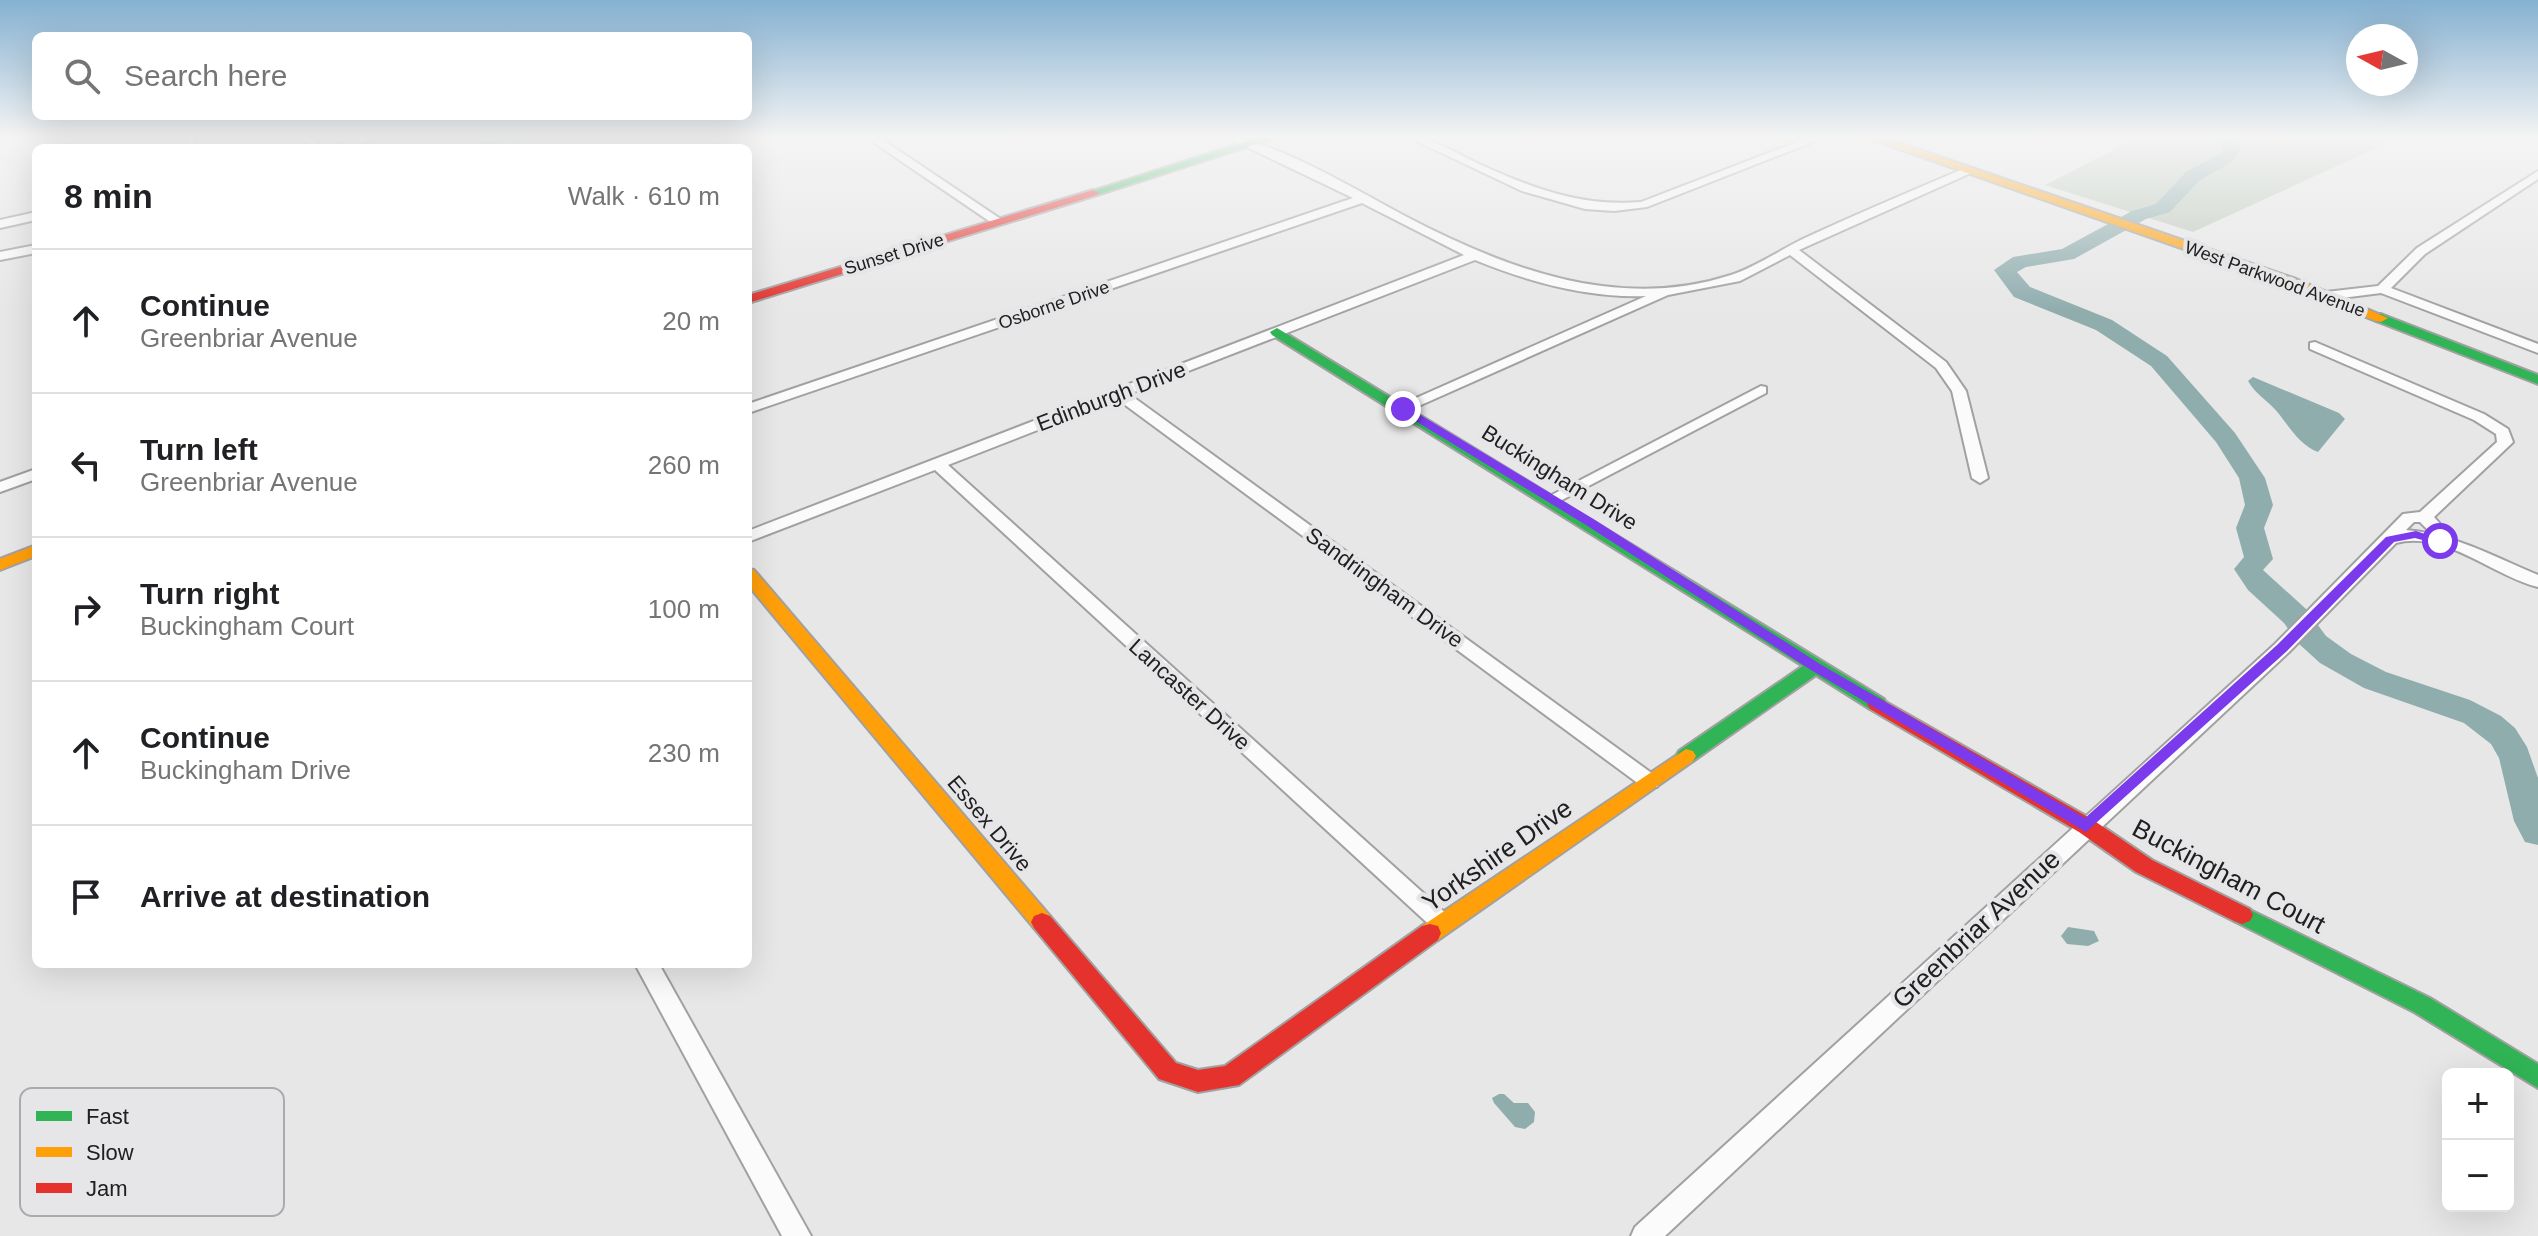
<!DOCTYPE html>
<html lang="en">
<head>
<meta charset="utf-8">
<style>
	:root { --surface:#fff; --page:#f6f6f6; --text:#202124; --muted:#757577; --line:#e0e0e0 }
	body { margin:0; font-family:Arial,sans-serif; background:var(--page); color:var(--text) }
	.controls { position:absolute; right:24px; bottom:24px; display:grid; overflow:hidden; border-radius:12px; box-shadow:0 8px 32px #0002 }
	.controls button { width:72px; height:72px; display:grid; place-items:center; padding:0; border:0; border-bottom:2px solid var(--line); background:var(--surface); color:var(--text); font:40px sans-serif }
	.compass { position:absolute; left:2346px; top:24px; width:72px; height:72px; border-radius:50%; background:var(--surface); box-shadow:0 8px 32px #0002; rotate:278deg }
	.stop { position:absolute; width:24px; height:24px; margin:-18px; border:6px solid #7c3aed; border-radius:50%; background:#fff }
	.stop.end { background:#7c3aed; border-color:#fff; box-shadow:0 2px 8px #0008 }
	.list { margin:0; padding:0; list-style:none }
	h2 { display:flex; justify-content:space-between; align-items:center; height:104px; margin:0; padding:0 32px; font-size:34px }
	h2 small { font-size:26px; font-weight:400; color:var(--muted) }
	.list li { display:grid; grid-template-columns:52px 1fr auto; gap:24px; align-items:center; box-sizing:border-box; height:144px; padding:0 32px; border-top:2px solid var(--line) }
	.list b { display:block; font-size:30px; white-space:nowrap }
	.list p { margin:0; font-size:26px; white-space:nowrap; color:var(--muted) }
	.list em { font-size:26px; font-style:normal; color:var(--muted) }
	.icon { flex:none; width:44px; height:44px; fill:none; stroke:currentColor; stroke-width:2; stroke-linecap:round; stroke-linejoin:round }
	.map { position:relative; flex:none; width:2538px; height:1236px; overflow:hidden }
	.search { position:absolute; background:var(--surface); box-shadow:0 8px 32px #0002; left:32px; top:32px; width:720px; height:88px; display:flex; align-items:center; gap:20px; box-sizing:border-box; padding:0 28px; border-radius:12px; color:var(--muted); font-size:30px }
	.panel { position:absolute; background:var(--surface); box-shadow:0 8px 32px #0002; left:32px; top:144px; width:720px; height:824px; border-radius:12px }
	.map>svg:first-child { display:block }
</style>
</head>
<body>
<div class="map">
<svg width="2538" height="1236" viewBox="0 0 2538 1236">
	<rect width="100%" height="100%" fill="#e7e7e7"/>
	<polygon fill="#e8dee7" points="496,138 603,138 614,148 453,148"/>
	<polygon fill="#becabc" points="2137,138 2398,138 2193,232 2045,185"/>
	<g fill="#90adae">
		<path d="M2253,377L2339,413L2345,419L2318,452C2301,447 2287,424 2279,414C2270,402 2256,395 2248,381Z"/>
		<polygon points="2068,927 2094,931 2099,941 2088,946 2067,944 2061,936"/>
		<polygon points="1499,1094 1504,1094 1514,1103 1528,1103 1535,1112 1534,1122 1525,1129 1515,1127 1494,1103 1492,1098"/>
	</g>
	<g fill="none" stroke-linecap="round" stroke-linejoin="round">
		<g stroke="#90adae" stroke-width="3">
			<polyline points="518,143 524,148"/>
			<polyline points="470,148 510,138"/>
		</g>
		<polygon fill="#90adae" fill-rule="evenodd" points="2219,138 2237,138 2241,150 2232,162 2200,180 2170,212 2146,219 2074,259 2026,267 2017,272 2030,287 2112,320 2167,356 2235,433 2265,478 2273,505 2264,528 2273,559 2263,570 2306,609 2326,636 2351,654 2386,672 2470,700 2501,716 2515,728 2527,747 2538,778 2538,845 2525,842 2514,821 2499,758 2491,744 2464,723 2364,688 2320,663 2298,643 2284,623 2248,590 2234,569 2244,557 2236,528 2245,505 2239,478 2216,442 2151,366 2096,330 2014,297 1994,270 2013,257 2062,249 2132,211 2156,204 2186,172 2220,154 2223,150"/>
		<defs>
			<g id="street">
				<polygon points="183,138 194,138 198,148 188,148"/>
				<polygon points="302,138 313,138 321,148 310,148"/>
				<polygon points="360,138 381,138 346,148 327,148"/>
				<polygon points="867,138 880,138 1005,222 995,225"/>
				<path d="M1228,138C1271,138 1363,194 1405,216C1504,268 1618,312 1731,275C1758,266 1781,249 1807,237C1859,213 1911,191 1963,169H1971V173L1799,250L1946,362L1966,391L1988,478L1980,483L1972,478L1952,391L1936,368L1790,255L1740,281L1668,295L1403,413L1396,409L1398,406L1646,296C1587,298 1529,282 1475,260L1129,394L1657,777L1660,782L1657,787H1643L1117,399L948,465L1451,918L1454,924L1451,930L1443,933L1435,930L935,470L748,542V531L1464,255L1362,203L748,413V404L1353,198Z"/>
				<path d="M1410,138C1435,138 1457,154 1479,164C1532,188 1582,207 1641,202L1807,138H1823L1647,207L1614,211L1585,209L1522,191Z"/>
				<polygon points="2538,171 2538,179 2425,254 2391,288 2538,344 2538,353 2381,293 2326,300 2319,296 2326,292 2378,286 2417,248"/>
				<polygon points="36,212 36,220 0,228 0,220"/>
				<polygon points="36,245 36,253 0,260 0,252"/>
				<path d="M2315,342L2484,414L2508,429L2513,442L2510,445L2434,517L2441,525L2439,529H2427L2420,522H2414L2406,530C2454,534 2495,557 2538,575V587C2493,576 2445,530 2396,543L2289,652L1665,1236H1631L1635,1227L2275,644L2403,514L2420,512L2497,442L2496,434L2474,420L2310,349V343Z"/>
				<polygon points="1761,386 1766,387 1766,393 1558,502 1546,502 1544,499"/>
				<polygon points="36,469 36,479 0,492 0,482"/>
				<polygon points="635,964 659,964 811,1236 782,1236"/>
			</g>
			<g id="fast">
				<polygon points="1257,138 1275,138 1097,195 1087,193"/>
				<polygon points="2381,314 2538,375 2538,384 2376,321 2376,315"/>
				<polygon points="1277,328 1884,699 1887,704 1884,709 1870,709 1816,675 1693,761 1679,761 1676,756 1679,751 1803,666 1272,335 1270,332"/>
				<polygon points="2242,906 2430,998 2538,1064 2538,1088 2414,1012 2234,921 2231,915 2234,909"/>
			</g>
			<g id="slow">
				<polygon points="1868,138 1885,138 2296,279 2388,318 2381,322 2376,321 2286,285"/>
				<polygon points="36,545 36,556 0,570 0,559"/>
				<polygon points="748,569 754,570 1050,916 1053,922 1050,928 1042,931 1034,928 748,585"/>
				<polygon points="1686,749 1693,751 1696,756 1693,761 1438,940 1430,942 1422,940 1419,933 1422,926"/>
			</g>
			<g id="jam">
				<polygon points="1093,190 1099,193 1097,195 748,303 748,295"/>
				<polygon points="1877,697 2093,820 2152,860 2250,909 2253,915 2250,921 2242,924 2234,921 2136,872 2079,832 1870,709 1867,704 1870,699"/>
				<polygon points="1042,913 1050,916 1176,1063 1198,1070 1225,1066 1422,926 1430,924 1438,926 1441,933 1438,940 1239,1085 1198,1092 1159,1079 1034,928 1031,922 1034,916"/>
			</g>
		</defs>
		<use href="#street" stroke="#a1a1a1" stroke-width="4"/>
		<use href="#fast" stroke="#a1a1a1" stroke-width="4"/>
		<use href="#slow" stroke="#a1a1a1" stroke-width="4"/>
		<use href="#jam" stroke="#a1a1a1" stroke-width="4"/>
		<use href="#street" fill="#fbfbfb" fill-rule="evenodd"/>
		<use href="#fast" fill="#30b455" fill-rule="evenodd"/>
		<use href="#slow" fill="#ff9f0a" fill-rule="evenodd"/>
		<use href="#jam" fill="#e5322d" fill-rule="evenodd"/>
	</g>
	<linearGradient id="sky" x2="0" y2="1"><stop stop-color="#85b1d1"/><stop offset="0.44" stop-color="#f4f4f4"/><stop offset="1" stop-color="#f4f4f4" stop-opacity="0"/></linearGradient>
	<rect width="2538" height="311" fill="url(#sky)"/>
	<polygon fill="#7c3aed" points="1399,407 1407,407 1595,520 1820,664 2085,818 2277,645 2386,537 2416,531 2446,541 2440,545 2415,538 2394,542 2287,651 2086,832 1811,670 1586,525 1399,411"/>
	<g text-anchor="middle" stroke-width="8" stroke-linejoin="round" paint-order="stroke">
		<g font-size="18" fill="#202021" stroke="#e6e6e8">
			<text transform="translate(894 254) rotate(-17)" y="6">Sunset Drive</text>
			<text transform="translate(2275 279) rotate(20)" y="6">West Parkwood Avenue</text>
			<text transform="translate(1054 305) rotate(-19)" y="6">Osborne Drive</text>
		</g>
		<g font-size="22" fill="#202021" stroke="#e6e6e8">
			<text transform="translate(1111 396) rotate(-21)" y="8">Edinburgh Drive</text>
			<text transform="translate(1560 477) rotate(32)" y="8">Buckingham Drive</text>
			<text transform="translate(1385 587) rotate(36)" y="8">Sandringham Drive</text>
			<text transform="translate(1190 694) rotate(42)" y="8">Lancaster Drive</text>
			<text transform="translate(990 823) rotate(50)" y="8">Essex Drive</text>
		</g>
		<g font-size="26" fill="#202021" stroke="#e6e6e8">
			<text transform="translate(1497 855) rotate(-35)" y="9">Yorkshire Drive</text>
			<text transform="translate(2229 876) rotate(28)" y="9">Buckingham Court</text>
			<text transform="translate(1976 929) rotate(-43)" y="9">Greenbriar Avenue</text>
		</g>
	</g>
	<rect x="20" y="1088" width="264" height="128" rx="12" fill="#e6e6e8" stroke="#ababac" stroke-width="2"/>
	<rect x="36" y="1111" width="36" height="10" fill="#30b455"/>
	<rect x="36" y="1147" width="36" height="10" fill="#ff9f0a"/>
	<rect x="36" y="1183" width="36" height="10" fill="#e5322d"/>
	<g font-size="22" fill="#202021">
		<text x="86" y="1124">Fast</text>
		<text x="86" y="1160">Slow</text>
		<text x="86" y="1196">Jam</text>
	</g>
</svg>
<div class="controls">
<button>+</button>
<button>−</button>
</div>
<svg class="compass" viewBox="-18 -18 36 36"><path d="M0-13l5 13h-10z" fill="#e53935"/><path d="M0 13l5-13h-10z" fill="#757577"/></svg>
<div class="stop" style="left:2440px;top:541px"></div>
<div class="stop end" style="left:1403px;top:409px"></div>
<div class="search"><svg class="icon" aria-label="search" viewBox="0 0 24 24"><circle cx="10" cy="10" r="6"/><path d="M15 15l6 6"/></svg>Search here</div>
<section class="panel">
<h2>8 min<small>Walk · 610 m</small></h2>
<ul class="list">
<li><svg class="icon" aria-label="ahead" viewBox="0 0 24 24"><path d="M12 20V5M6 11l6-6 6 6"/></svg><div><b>Continue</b><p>Greenbriar Avenue</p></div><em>20 m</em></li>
<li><svg class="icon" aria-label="left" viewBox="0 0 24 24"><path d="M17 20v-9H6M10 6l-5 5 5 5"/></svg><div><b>Turn left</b><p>Greenbriar Avenue</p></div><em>260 m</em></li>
<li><svg class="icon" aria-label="right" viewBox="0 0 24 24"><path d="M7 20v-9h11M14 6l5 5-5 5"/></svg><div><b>Turn right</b><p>Buckingham Court</p></div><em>100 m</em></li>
<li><svg class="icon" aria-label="ahead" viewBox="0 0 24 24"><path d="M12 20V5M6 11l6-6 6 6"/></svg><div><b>Continue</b><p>Buckingham Drive</p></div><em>230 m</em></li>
<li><svg class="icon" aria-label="arrive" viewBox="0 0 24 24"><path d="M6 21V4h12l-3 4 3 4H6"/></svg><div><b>Arrive at destination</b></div></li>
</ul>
</section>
</div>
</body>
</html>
